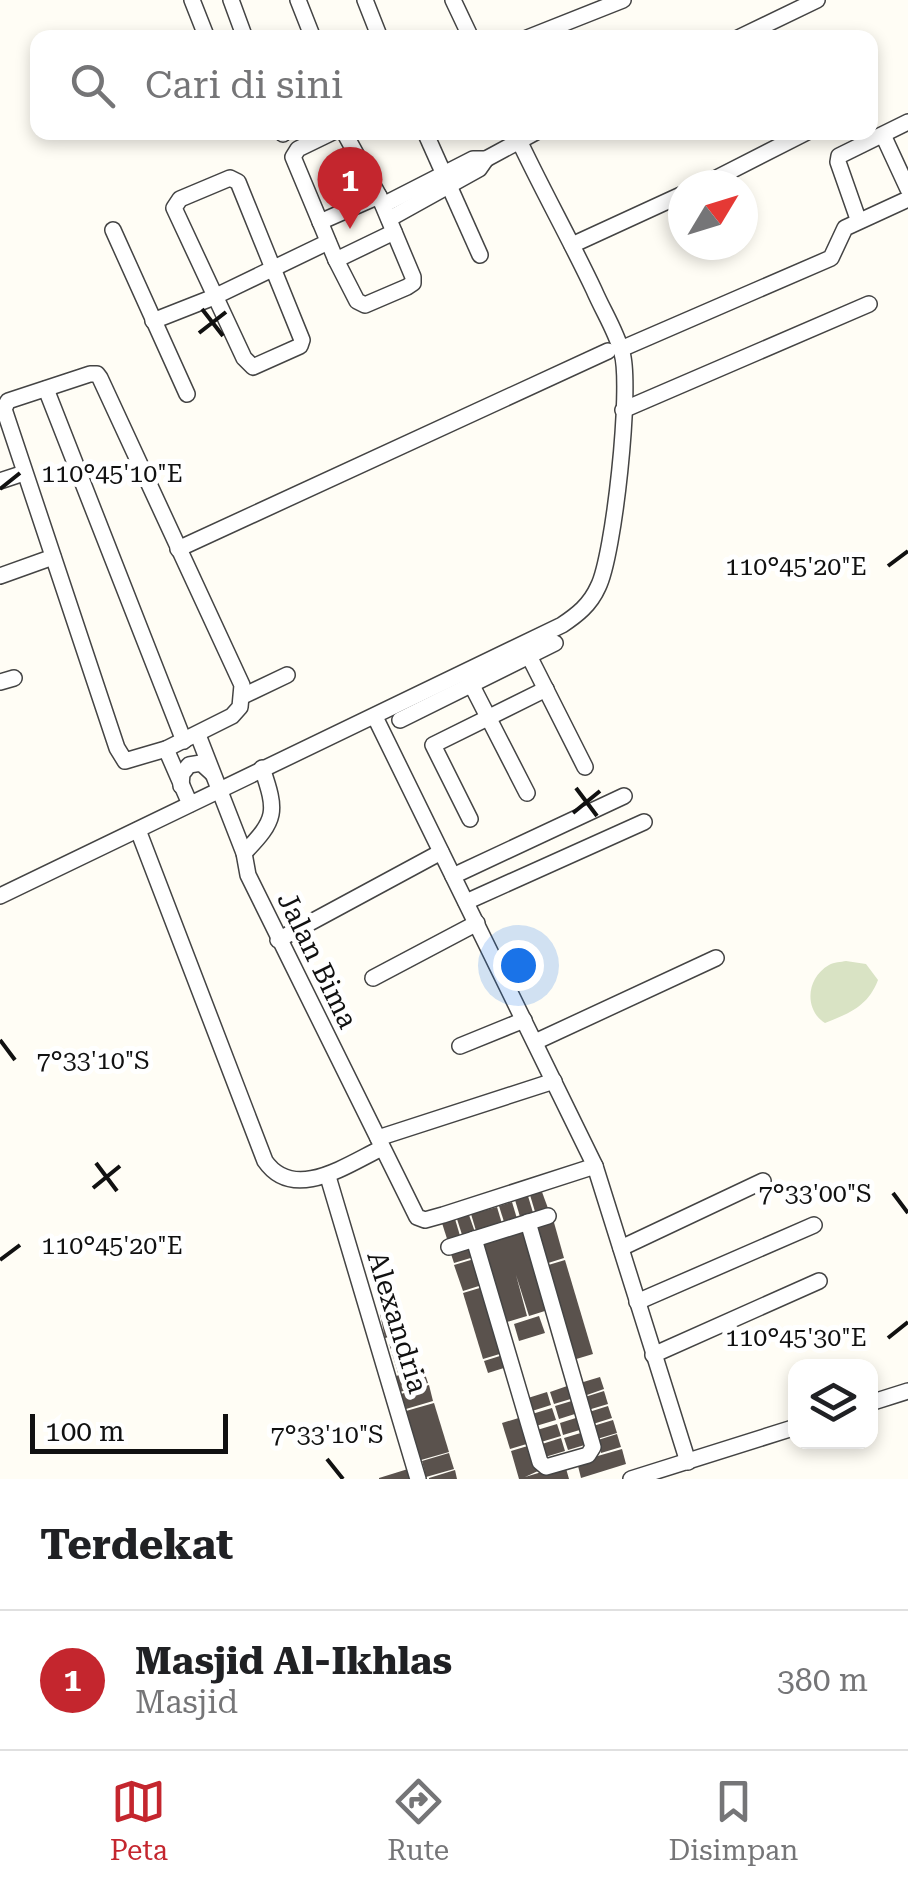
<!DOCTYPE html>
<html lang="id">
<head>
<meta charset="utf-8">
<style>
	:root { --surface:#fff; --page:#f6f6f6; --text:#202124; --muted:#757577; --line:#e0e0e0; --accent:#c4262e }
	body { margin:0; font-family:"Roboto Serif",serif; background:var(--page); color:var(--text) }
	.controls { position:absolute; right:30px; bottom:30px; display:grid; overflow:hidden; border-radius:20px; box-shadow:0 5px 15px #0003 }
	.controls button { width:90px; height:90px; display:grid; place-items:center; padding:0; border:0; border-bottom:2px solid var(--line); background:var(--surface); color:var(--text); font:50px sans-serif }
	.compass { position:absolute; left:668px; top:170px; width:90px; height:90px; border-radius:50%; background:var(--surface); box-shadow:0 5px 15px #0003; rotate:52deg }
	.scale { position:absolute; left:30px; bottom:25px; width:198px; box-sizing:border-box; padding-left:10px; border:5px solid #111; border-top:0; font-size:28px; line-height:35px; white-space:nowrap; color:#111; -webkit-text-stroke:8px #fff; paint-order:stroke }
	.you { position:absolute; left:518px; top:965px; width:35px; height:35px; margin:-25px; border:8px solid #fff; border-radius:50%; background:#1a73e8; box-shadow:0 0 0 15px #1a73e833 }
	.badge { display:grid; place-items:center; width:65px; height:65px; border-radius:50%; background:var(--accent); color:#fff; font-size:32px; font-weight:700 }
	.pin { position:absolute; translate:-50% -82px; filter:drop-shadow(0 2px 5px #0008) }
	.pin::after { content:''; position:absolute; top:52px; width:35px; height:30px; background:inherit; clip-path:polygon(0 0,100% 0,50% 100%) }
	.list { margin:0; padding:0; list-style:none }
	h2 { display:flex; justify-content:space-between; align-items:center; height:130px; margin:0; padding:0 40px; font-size:42px }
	h2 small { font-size:32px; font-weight:400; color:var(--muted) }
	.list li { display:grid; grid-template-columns:65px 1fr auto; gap:30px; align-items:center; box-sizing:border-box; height:140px; padding:0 40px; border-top:2px solid var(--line) }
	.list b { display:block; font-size:38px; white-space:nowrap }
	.list p { margin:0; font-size:32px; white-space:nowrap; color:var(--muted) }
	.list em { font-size:32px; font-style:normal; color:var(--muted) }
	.icon { flex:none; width:55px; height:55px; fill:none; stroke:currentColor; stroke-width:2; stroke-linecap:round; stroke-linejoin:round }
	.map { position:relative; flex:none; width:908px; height:1479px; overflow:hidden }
	.search { position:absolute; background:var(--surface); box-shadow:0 5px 15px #0003; left:30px; right:30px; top:30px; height:110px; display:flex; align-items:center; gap:25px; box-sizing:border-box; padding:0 35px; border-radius:20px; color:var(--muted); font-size:38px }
	.sheet { height:270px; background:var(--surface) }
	nav { display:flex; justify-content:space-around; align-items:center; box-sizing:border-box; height:140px; border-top:2px solid var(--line); background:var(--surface); font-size:28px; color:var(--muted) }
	nav a { display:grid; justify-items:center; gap:5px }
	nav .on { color:var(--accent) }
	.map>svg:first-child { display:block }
</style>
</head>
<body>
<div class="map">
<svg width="908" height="1479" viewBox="0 0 908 1479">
	<rect width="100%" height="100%" fill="#fffdf5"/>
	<path fill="#d9e3c4" d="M846,961L866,964L878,980C868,1006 850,1013 825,1023C804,1010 806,978 829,965C834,962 841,962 846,961Z"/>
	<g fill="#5a524d">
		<polygon points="542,1192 549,1211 536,1215 530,1195"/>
		<polygon points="528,1196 534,1216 521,1220 515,1200"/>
		<polygon points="512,1202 518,1222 505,1225 499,1206"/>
		<polygon points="497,1207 503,1227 477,1234 471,1214"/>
		<polygon points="469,1215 476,1235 463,1238 457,1219"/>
		<polygon points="455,1219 461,1239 448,1242 442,1223"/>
		<polygon points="553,1219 564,1258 545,1264 533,1225"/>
		<polygon points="524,1230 548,1310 529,1316 516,1275 527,1316 507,1322 483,1243"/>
		<polygon points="470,1244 474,1257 454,1263 450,1251"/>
		<polygon points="474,1259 482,1285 463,1291 454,1265"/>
		<polygon points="565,1260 593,1354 573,1360 545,1266"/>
		<polygon points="483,1287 503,1353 483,1359 463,1293"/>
		<polygon points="399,1309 405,1333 385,1338 380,1314"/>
		<polygon points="539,1316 545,1333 519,1341 514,1324"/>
		<polygon points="407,1338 416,1368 398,1373 389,1343"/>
		<polygon points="503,1355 507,1367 488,1373 484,1361"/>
		<polygon points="423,1368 428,1383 400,1392 396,1376"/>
		<polygon points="600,1377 604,1389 584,1396 580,1383"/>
		<polygon points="429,1385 433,1401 406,1409 401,1394"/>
		<polygon points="570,1385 574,1398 554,1404 550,1392"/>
		<polygon points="604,1391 608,1404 588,1410 585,1397"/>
		<polygon points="547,1392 551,1405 532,1411 528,1398"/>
		<polygon points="575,1400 578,1413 559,1419 555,1406"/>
		<polygon points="434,1403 449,1452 421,1460 406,1411"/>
		<polygon points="608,1406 612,1418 593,1424 589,1412"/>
		<polygon points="552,1408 556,1420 536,1426 532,1414"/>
		<polygon points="522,1417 530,1443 510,1449 502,1423"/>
		<polygon points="579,1417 583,1429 563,1435 560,1423"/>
		<polygon points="613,1420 617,1433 597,1439 593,1426"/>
		<polygon points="557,1424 561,1436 541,1442 537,1430"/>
		<polygon points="584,1432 588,1444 568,1450 564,1438"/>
		<polygon points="617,1434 621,1447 601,1453 598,1440"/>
		<polygon points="561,1438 565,1451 545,1457 542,1444"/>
		<polygon points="531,1445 538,1471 525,1477 565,1465 569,1479 519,1479 511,1451"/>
		<polygon points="622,1449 626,1464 581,1478 577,1462"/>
		<polygon points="449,1453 454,1469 426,1477 422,1461"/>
		<polygon points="408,1469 411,1479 379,1479 379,1478"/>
		<polygon points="455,1470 457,1479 429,1479 429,1478"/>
	</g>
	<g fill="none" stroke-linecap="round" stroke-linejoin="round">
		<defs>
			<g id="minor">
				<polyline points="192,0 207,38"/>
				<polyline points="231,0 245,38"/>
				<polyline points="298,0 313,38"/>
				<polyline points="365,0 380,38"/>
				<polyline points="453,0 471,38"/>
				<polyline points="527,38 623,0"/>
				<polyline points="738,38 817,0"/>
				<polyline points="283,132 283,134"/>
				<polyline points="333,132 298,149 293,157 336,260 357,301 365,305 407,287 413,283 413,277 379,196 344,132"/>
				<polyline points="425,132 480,255"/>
				<polyline points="883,135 908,189"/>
				<polygon points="230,178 238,182 302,340 300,346 253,367 244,358 174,208 180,199"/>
				<polyline points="703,185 807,132"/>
				<polyline points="383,205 473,159 486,159 536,132"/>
				<polyline points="389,219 479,169 486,159"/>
				<polyline points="858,219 838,162 839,156 908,122"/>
				<polyline points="320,222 379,196"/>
				<polyline points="113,230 187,394"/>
				<polyline points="572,245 683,194"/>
				<polyline points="336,260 394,232"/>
				<polyline points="153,321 214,297 328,242"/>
				<polyline points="621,349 831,258 845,228 908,199"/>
				<polygon points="90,374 97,374 100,378 242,685 240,707 232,716 166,749 125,761 117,748 4,409 8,401"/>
				<polyline points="46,389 184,741"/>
				<polyline points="623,410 869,304"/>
				<polyline points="0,481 24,473"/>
				<polyline points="178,549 608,351"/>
				<polyline points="0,576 53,557"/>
				<polyline points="529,656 585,767"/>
				<polyline points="467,676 527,793"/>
				<polyline points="0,682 14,678"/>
				<polyline points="243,696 287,675"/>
				<polyline points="375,717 595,1166 688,1462"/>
				<polyline points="400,720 555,643"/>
				<polyline points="198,735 244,853 248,875 417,1217 425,1220 443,1215 595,1166"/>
				<polyline points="166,749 190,804"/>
				<polyline points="181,786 182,774 189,765 201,763 212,773"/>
				<polyline points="470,819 433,745 546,689"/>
				<path d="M138,830L265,1161C294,1203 348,1164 382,1148"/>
				<path d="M244,853C277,819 277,812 262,768"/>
				<polyline points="453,876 624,796"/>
				<path d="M0,896L562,625C577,615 590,605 598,587C614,556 632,386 622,353C616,331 603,311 594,290C569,237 540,186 515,132"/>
				<polyline points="466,902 644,822"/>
				<polyline points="278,940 441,852"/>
				<polyline points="373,978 477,923"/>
				<polyline points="535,1042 716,958"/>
				<polyline points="460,1046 524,1020"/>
				<polyline points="378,1138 554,1081"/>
				<polyline points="329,1180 418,1479"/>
				<polyline points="474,1239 540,1462 546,1467 588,1455 593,1447 528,1222"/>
				<polyline points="449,1247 548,1216"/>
				<polyline points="621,1248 763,1181"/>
				<polyline points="637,1302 814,1225"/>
				<polyline points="653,1355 819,1281"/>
				<polyline points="870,1403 908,1391"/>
				<polyline points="631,1479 796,1427"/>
			</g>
		</defs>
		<use href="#minor" stroke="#444" stroke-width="18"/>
		<use href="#minor" stroke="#fff" stroke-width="15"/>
	</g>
	<path fill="none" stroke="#111" stroke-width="4" d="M202,309L223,336M199,333L226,312M0,489L20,473M888,566L908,551M576,788L597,816M573,813L600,791M0,1040L15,1060M96,1163L117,1191M93,1188L120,1166M893,1193L908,1213M0,1260L20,1245M888,1338L908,1322M327,1459L343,1479"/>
	<g text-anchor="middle" stroke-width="10" stroke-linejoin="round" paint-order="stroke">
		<g font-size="28" fill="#111" stroke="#fff">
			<text transform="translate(318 960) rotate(64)" y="10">Jalan Bima</text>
			<text transform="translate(398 1322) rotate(73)" y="10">Alexandria</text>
		</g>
	</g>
	<g font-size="25" text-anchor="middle" fill="#111" stroke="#fff" stroke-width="10" stroke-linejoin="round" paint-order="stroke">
		<text x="112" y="482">110°45'10"E</text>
		<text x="796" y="575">110°45'20"E</text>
		<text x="93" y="1069">7°33'10"S</text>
		<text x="815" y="1202">7°33'00"S</text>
		<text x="112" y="1254">110°45'20"E</text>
		<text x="796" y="1346">110°45'30"E</text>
		<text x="327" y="1443">7°33'10"S</text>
	</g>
</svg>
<div class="controls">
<button><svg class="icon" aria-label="layers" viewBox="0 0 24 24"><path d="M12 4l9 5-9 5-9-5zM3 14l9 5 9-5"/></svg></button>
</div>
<svg class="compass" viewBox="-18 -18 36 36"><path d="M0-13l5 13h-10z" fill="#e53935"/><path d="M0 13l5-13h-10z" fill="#757577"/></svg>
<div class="scale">100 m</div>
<div class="you"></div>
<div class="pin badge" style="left:350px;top:229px">1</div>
<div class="search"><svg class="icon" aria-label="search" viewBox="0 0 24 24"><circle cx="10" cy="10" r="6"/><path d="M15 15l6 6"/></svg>Cari di sini</div>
</div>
<section class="sheet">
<h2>Terdekat<small></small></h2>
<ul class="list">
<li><span class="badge">1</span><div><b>Masjid Al-Ikhlas</b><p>Masjid</p></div><em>380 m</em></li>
</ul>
</section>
<nav>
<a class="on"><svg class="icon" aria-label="map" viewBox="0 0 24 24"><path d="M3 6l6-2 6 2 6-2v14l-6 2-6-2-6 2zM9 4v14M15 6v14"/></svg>Peta</a>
<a><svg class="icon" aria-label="directions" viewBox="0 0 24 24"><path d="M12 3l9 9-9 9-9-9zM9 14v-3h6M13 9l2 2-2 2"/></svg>Rute</a>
<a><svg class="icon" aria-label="saved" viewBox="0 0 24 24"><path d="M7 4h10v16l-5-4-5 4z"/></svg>Disimpan</a>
</nav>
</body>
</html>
